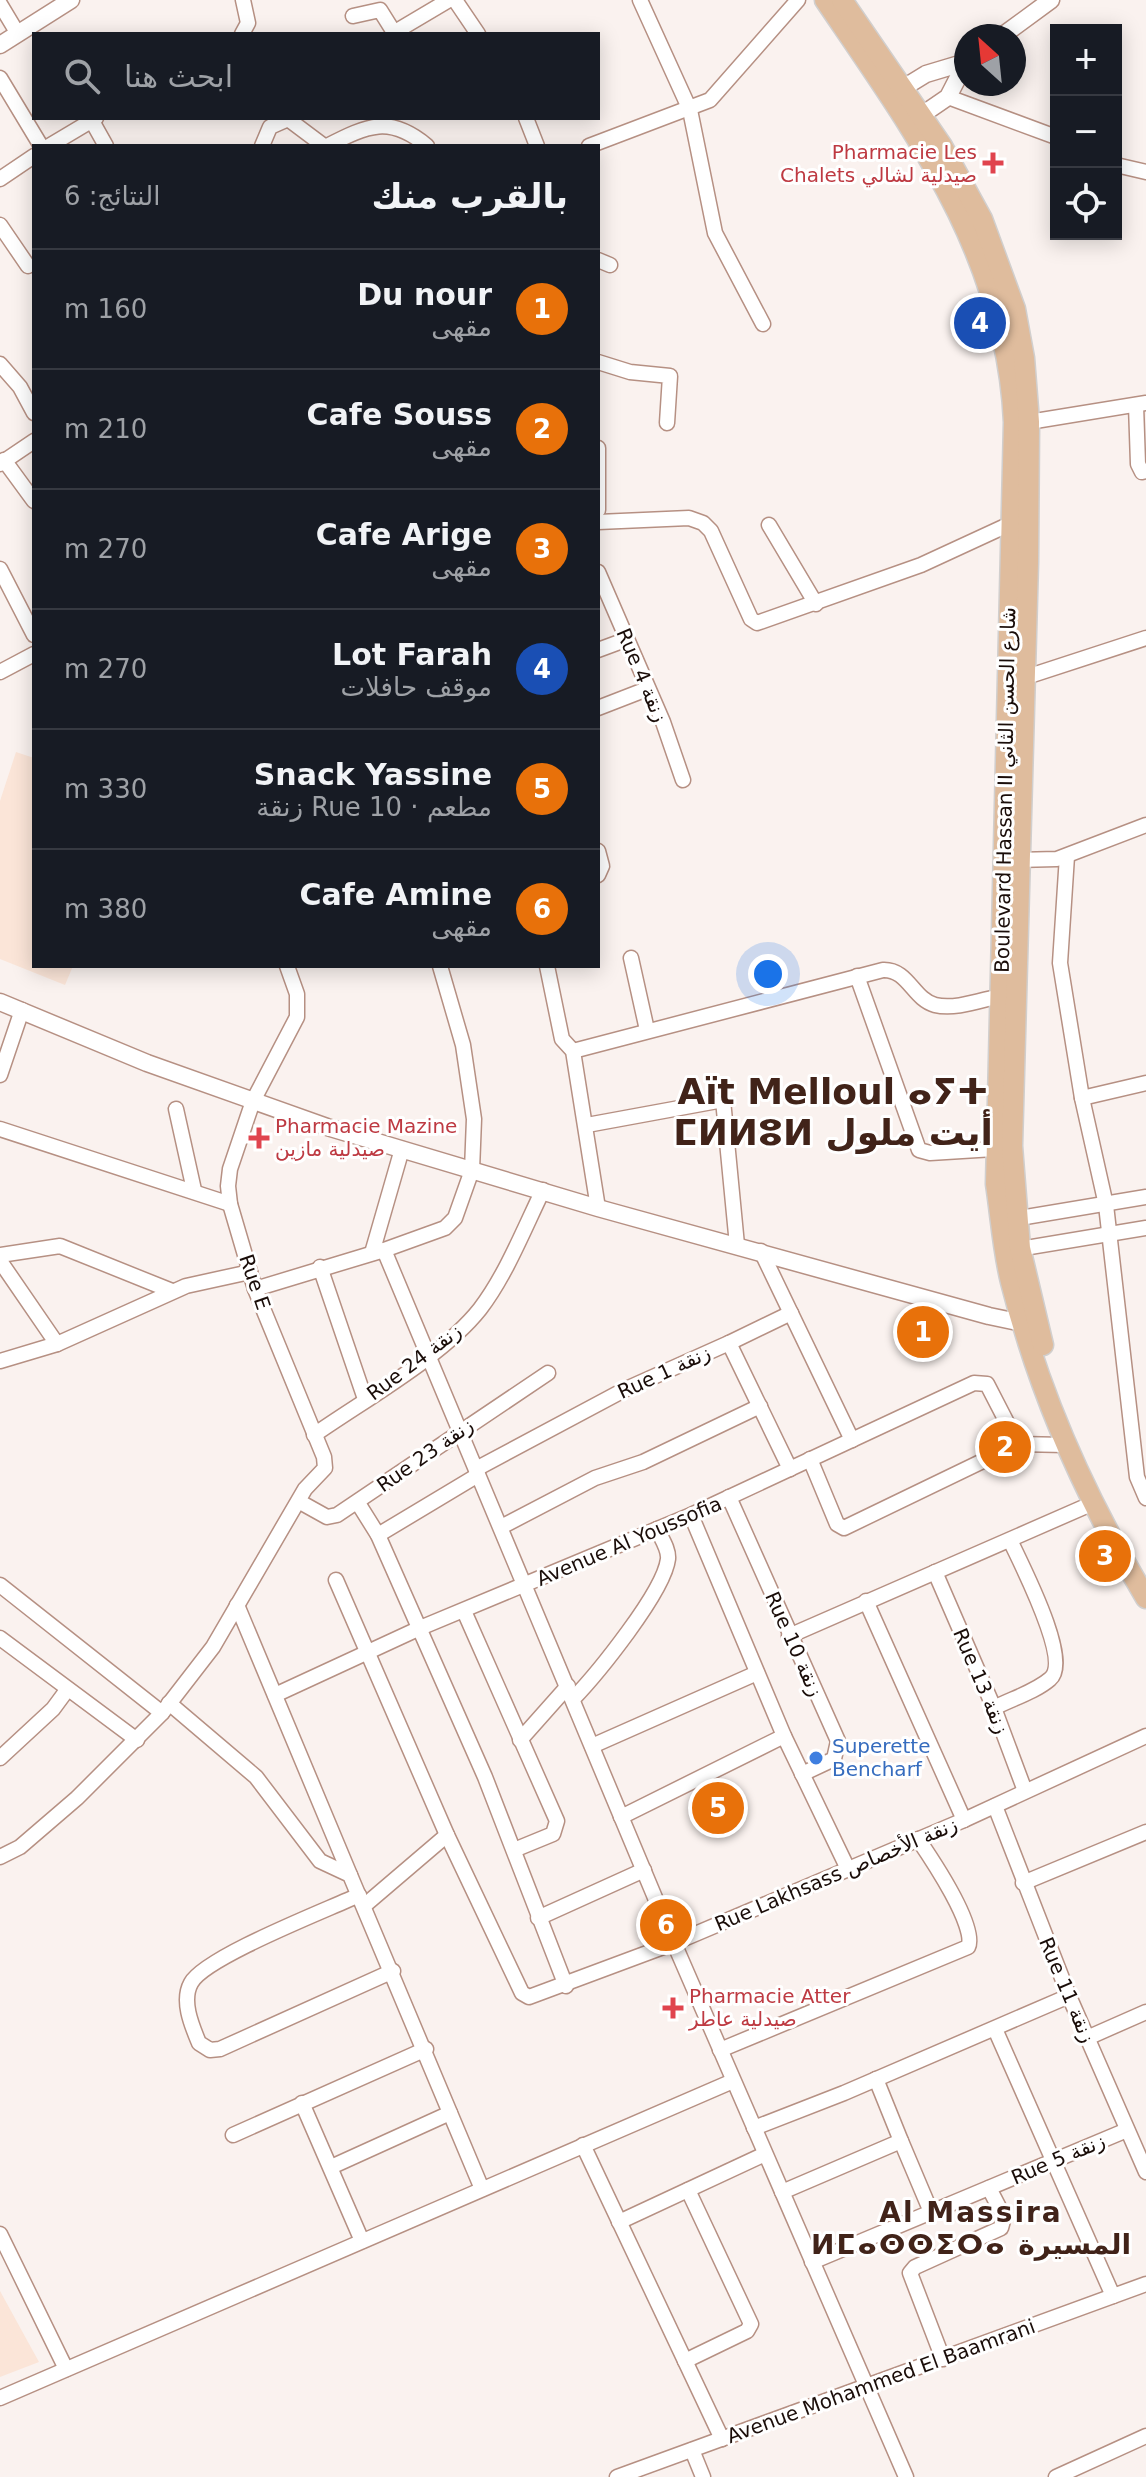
<!DOCTYPE html>
<html lang="ar">
<head>
<meta charset="utf-8">
<style>
	:root { --surface:#171b24; --page:#242831; --text:#f1f3f6; --muted:#9ea1a6; --line:#363941; --accent:#2563eb }
	body { margin:0; font-family:"DejaVu Sans",Vazirmatn,"Noto Sans Tifinagh",sans-serif; background:var(--page); color:var(--text); direction:rtl }
	.controls { position:absolute; right:24px; top:24px; display:grid; overflow:hidden; border-radius:0px; box-shadow:0 4px 20px #0003 }
	.controls button { width:72px; height:72px; display:grid; place-items:center; padding:0; border:0; border-bottom:2px solid var(--line); background:var(--surface); color:var(--text); font:40px sans-serif }
	.compass { position:absolute; left:954px; top:24px; width:72px; height:72px; border-radius:50%; background:var(--surface); box-shadow:0 4px 20px #0003; rotate:333deg }
	.you { position:absolute; left:768px; top:974px; width:28px; height:28px; margin:-20px; border:6px solid #fff; border-radius:50%; background:#1a73e8; box-shadow:0 0 0 12px #1a73e833 }
	.badge { display:grid; place-items:center; width:52px; height:52px; border-radius:50%; background:var(--accent); color:#fff; font-size:26px; font-weight:700 }
	.pin { position:absolute; translate:-50% -50%; border:4px solid #fff; box-shadow:0 2px 8px #0006 }
	.list { margin:0; padding:0; list-style:none }
	h2 { display:flex; justify-content:space-between; align-items:center; height:104px; margin:0; padding:0 32px; font-size:34px }
	h2 small { font-size:26px; font-weight:400; color:var(--muted) }
	.list li { display:grid; grid-template-columns:52px 1fr auto; gap:24px; align-items:center; box-sizing:border-box; height:120px; padding:0 32px; border-top:2px solid var(--line) }
	.list b { display:block; font-size:30px; white-space:nowrap }
	.list p { margin:0; font-size:26px; white-space:nowrap; color:var(--muted) }
	.list em { font-size:26px; font-style:normal; color:var(--muted) }
	.icon { flex:none; width:44px; height:44px; fill:none; stroke:currentColor; stroke-width:2; stroke-linecap:round; stroke-linejoin:round }
	.map { position:relative; flex:none; width:1146px; height:2477px; overflow:hidden; direction:ltr }
	.search { position:absolute; background:var(--surface); box-shadow:0 4px 20px #0003; left:32px; top:32px; width:568px; height:88px; display:flex; align-items:center; gap:20px; box-sizing:border-box; padding:0 28px; border-radius:0px; color:var(--muted); font-size:30px }
	.panel { position:absolute; background:var(--surface); box-shadow:0 4px 20px #0003; left:32px; top:144px; width:568px; height:824px; border-radius:0px; direction:rtl }
	.map>svg:first-child { display:block }
</style>
</head>
<body>
<div class="map">
<svg width="1146" height="2477" viewBox="0 0 1146 2477">
	<rect width="100%" height="100%" fill="#faf2ef"/>
	<g fill="#fbe5d8">
		<polygon points="16,752 34,758 34,966 73,966 65,985 0,959 0,801"/>
		<polygon points="0,2291 39,2362 0,2377"/>
	</g>
	<g fill="none" stroke-linecap="round" stroke-linejoin="round">
		<defs>
			<g id="minor">
				<polyline points="455,0 478,34"/>
				<polyline points="640,0 690,110 715,233 763,324"/>
				<polyline points="0,4 18,34"/>
				<polyline points="353,16 380,10 395,34"/>
				<polyline points="395,32 449,0"/>
				<polyline points="242,34 248,23 243,0"/>
				<polyline points="0,78 41,146"/>
				<polyline points="948,97 1056,137"/>
				<polyline points="526,118 537,146"/>
				<polyline points="92,121 106,146"/>
				<polyline points="49,146 96,118"/>
				<polyline points="262,146 270,127 288,119 324,146"/>
				<path d="M327,146C368,125 390,115 427,146"/>
				<polyline points="589,146 710,100 798,0"/>
				<polyline points="1116,165 1146,172"/>
				<polyline points="0,179 34,156"/>
				<polyline points="0,225 28,266"/>
				<polyline points="598,260 610,265"/>
				<polyline points="598,362 630,372 670,376 667,423"/>
				<polyline points="0,364 20,387 34,413"/>
				<polyline points="1136,405 1138,464 1142,472 1146,471"/>
				<polyline points="1029,422 1146,403"/>
				<polyline points="598,448 598,510"/>
				<polyline points="4,460 34,501"/>
				<polyline points="0,464 34,441"/>
				<polyline points="598,522 689,518 703,523 711,531 751,619 757,623 921,565 1012,523"/>
				<polyline points="769,525 816,604"/>
				<polyline points="0,569 34,635"/>
				<polyline points="598,572 663,722 683,780"/>
				<polyline points="598,650 625,640"/>
				<polyline points="0,672 34,654"/>
				<polyline points="1017,680 1146,638"/>
				<polyline points="598,708 647,689"/>
				<polyline points="598,851 602,866 598,875"/>
				<polyline points="1067,856 1060,963 1082,1098 1106,1205 1137,1477 1146,1498"/>
				<polyline points="1013,860 1057,859 1146,825"/>
				<polyline points="631,958 647,1030"/>
				<polyline points="547,966 562,1039 573,1051 598,1208"/>
				<polyline points="857,976 919,1150 930,1153 994,1149"/>
				<path d="M573,1051L883,970C908,969 913,999 935,1005C955,1010 981,1000 1000,996"/>
				<polyline points="0,1075 22,1010"/>
				<polyline points="1082,1098 1146,1083"/>
				<polyline points="176,1109 194,1190"/>
				<polyline points="587,1125 723,1100 737,1245"/>
				<polyline points="0,1129 230,1204"/>
				<polyline points="1008,1220 1146,1197"/>
				<polyline points="384,1250 674,1943 906,2477"/>
				<polyline points="1013,1250 1146,1228"/>
				<polyline points="761,1251 852,1440"/>
				<polyline points="372,1253 402,1149"/>
				<polyline points="0,1255 60,1246 172,1291"/>
				<polyline points="0,1261 57,1344"/>
				<polyline points="320,1267 365,1399"/>
				<polyline points="255,1289 384,1250 445,1228 455,1218 472,1170 474,1119 463,1045 440,966"/>
				<polyline points="729,1343 791,1313"/>
				<polyline points="0,1361 57,1344 186,1286 250,1272"/>
				<path d="M314,1435C364,1400 443,1356 480,1309C506,1275 524,1229 543,1190"/>
				<polyline points="810,1459 837,1524 844,1528 1018,1444 1065,1445"/>
				<polyline points="476,1469 624,1390 729,1343 790,1469"/>
				<polyline points="729,1497 838,1741 834,1759 802,1774"/>
				<polyline points="300,1502 327,1517 337,1515 548,1373"/>
				<polyline points="358,1503 378,1535 485,1777 566,1986"/>
				<polyline points="691,1515 784,1736 847,1867"/>
				<polyline points="501,1527 595,1478 643,1462 760,1406"/>
				<polyline points="378,1535 478,1475"/>
				<polyline points="935,1572 994,1708 1025,1791"/>
				<polyline points="336,1580 447,1835 522,1993 529,1997 674,1943 964,1820 1146,1736"/>
				<polyline points="0,1585 162,1713"/>
				<polyline points="866,1601 964,1820"/>
				<polyline points="237,1605 350,1875"/>
				<polyline points="464,1611 557,1821 553,1834 514,1850"/>
				<polyline points="789,1636 1091,1504"/>
				<polyline points="0,1638 137,1740"/>
				<polyline points="275,1695 420,1628 691,1515 974,1383 987,1384 1018,1444"/>
				<path d="M573,1699C597,1674 664,1592 668,1559C669,1549 661,1538 657,1529"/>
				<polyline points="169,1703 256,1777 320,1861 350,1875 482,2189"/>
				<path d="M994,1708C1011,1699 1035,1692 1050,1679C1072,1661 1021,1564 1010,1540"/>
				<polyline points="520,1740 568,1686"/>
				<polyline points="592,1746 757,1673"/>
				<polyline points="0,1758 53,1709 67,1690"/>
				<polyline points="995,1806 1069,1996 1146,2172"/>
				<polyline points="621,1817 784,1736"/>
				<polyline points="0,1857 20,1847 77,1798 162,1713 213,1647 305,1489 325,1468 324,1457 255,1289 230,1204 228,1186 230,1169 253,1101 297,1017 297,994 287,966"/>
				<polyline points="1023,1883 1146,1832"/>
				<path d="M359,1895C327,1910 205,1957 191,1983C181,2001 192,2026 199,2043L210,2050L220,2049L393,1971"/>
				<polyline points="365,1905 447,1835"/>
				<polyline points="538,1918 644,1870"/>
				<polyline points="995,2029 1113,2296"/>
				<polyline points="1087,2038 1146,2012"/>
				<path d="M720,2050L968,1947C978,1928 931,1858 918,1839"/>
				<polyline points="302,2103 362,2241"/>
				<polyline points="754,2128 844,2093 1069,1996"/>
				<polyline points="233,2135 426,2049"/>
				<polyline points="901,2141 931,2212"/>
				<polyline points="583,2145 722,2439"/>
				<polyline points="331,2167 450,2113"/>
				<polyline points="782,2192 901,2141 876,2079"/>
				<polyline points="619,2222 765,2154"/>
				<polyline points="0,2234 66,2369"/>
				<polyline points="812,2262 1127,2130"/>
				<polyline points="943,2359 910,2273 915,2267 1001,2228 1004,2217 989,2188"/>
				<polyline points="685,2361 747,2331 751,2324 688,2190"/>
				<polyline points="0,2398 733,2081"/>
				<polyline points="692,2450 703,2477"/>
				<polyline points="617,2477 1146,2284"/>
				<polyline points="1056,2477 1146,2436"/>
			</g>
			<g id="tertiary">
				<polyline points="1002,36 1051,0"/>
				<polyline points="0,45 71,0"/>
				<polyline points="895,93 926,74 966,62"/>
				<polyline points="913,121 948,97 966,62"/>
				<polyline points="0,1002 147,1063 327,1127 598,1208 989,1316 1032,1325"/>
			</g>
			<g id="primary">
				<path d="M825,0C916,134 1006,254 1014,422L996,1184C1001,1217 1003,1250 1011,1282C1039,1394 1086,1499 1146,1598"/>
				<polyline points="842,0 942,146 982,219 1015,309 1024,358 1029,422 1028,562 1012,1146 1020,1248 1043,1345"/>
			</g>
		</defs>
		<use href="#minor" stroke="#b69083" stroke-width="17"/>
		<use href="#tertiary" stroke="#b69083" stroke-width="19"/>
		<use href="#primary" stroke="#d1cfce" stroke-width="23"/>
		<use href="#minor" stroke="#fff" stroke-width="14"/>
		<use href="#tertiary" stroke="#fff" stroke-width="16"/>
		<use href="#primary" stroke="#dfbc9d" stroke-width="20"/>
	</g>
	<g fill="#e0444e" stroke="#fff" stroke-width="3">
		<path d="M989 151h8v8h8v8h-8v8h-8v-8h-8v-8h8z"/>
		<path d="M255 1126h8v8h8v8h-8v8h-8v-8h-8v-8h8z"/>
		<path d="M669 1996h8v8h8v8h-8v8h-8v-8h-8v-8h8z"/>
	</g>
	<circle fill="#3f7fe0" stroke="#fff" stroke-width="3" cx="816" cy="1758" r="8"/>
	<g text-anchor="middle" stroke-width="6" stroke-linejoin="round" paint-order="stroke">
		<g font-size="20" fill="#be3a42" stroke="#fff" text-anchor="start">
			<text x="977" y="159" text-anchor="end">Pharmacie Les<tspan x="977" dy="23">Chalets صيدلية لشالي</tspan></text>
			<text x="275" y="1133">Pharmacie Mazine<tspan x="275" dy="23">صيدلية مازين</tspan></text>
			<text x="689" y="2003">Pharmacie Atter<tspan x="689" dy="23">صيدلية عاطر</tspan></text>
		</g>
		<g font-size="20" fill="#1a0d09" stroke="#fff">
			<text transform="translate(642 675) rotate(67)" y="7">Rue 4 زنقة</text>
			<text transform="translate(1005 790) rotate(-89)" y="7">Boulevard Hassan II شارع الحسن الثاني</text>
			<text transform="translate(255 1282) rotate(71)" y="7">Rue E</text>
			<text transform="translate(414 1362) rotate(-37)" y="7">Rue 24 زنقة</text>
			<text transform="translate(664 1372) rotate(-25)" y="7">Rue 1 زنقة</text>
			<text transform="translate(425 1455) rotate(-35)" y="7">Rue 23 زنقة</text>
			<text transform="translate(629 1541) rotate(-23)" y="7">Avenue Al Youssofia</text>
			<text transform="translate(794 1644) rotate(66)" y="7">Rue 10 زنقة</text>
			<text transform="translate(981 1681) rotate(67)" y="7">Rue 13 زنقة</text>
			<text transform="translate(836 1874) rotate(-23)" y="7">Rue Lakhsass زنقة الأخصاص</text>
			<text transform="translate(1067 1990) rotate(67)" y="7">Rue 11 زنقة</text>
			<text transform="translate(1058 2159) rotate(-23)" y="7">Rue 5 زنقة</text>
			<text transform="translate(881 2381) rotate(-20)" y="7">Avenue Mohammed El Baamrani</text>
		</g>
		<g font-size="20" fill="#366cbe" stroke="#fff" text-anchor="start">
			<text x="832" y="1753">Superette<tspan x="832" dy="23">Bencharf</tspan></text>
		</g>
		<g font-size="28" font-weight="bold" letter-spacing="2" fill="#412319" stroke="#fff">
			<text x="971" y="2222">Al Massira<tspan x="971" dy="32">ⵍⵎⴰⵙⵙⵉⵔⴰ المسيرة</tspan></text>
		</g>
		<g font-size="36" font-weight="bold" fill="#412319" stroke="#fff">
			<text x="833" y="1104">Aït Melloul ⴰⵢⵜ<tspan x="833" dy="41">ⵎⵍⵍⵓⵍ أيت ملول</tspan></text>
		</g>
	</g>
</svg>
<div class="controls">
<button>+</button>
<button>−</button>
<button><svg class="icon" aria-label="locate" viewBox="0 0 24 24"><circle cx="12" cy="12" r="6"/><path d="M12 2v4M12 18v4M2 12h4M18 12h4"/></svg></button>
</div>
<svg class="compass" viewBox="-18 -18 36 36"><path d="M0-13l5 13h-10z" fill="#e53935"/><path d="M0 13l5-13h-10z" fill="#9ea1a6"/></svg>
<div class="you"></div>
<div class="pin badge" style="left:923px;top:1332px;background:#e8710a">1</div>
<div class="pin badge" style="left:1005px;top:1447px;background:#e8710a">2</div>
<div class="pin badge" style="left:1105px;top:1556px;background:#e8710a">3</div>
<div class="pin badge" style="left:980px;top:323px;background:#1a4fb4">4</div>
<div class="pin badge" style="left:718px;top:1808px;background:#e8710a">5</div>
<div class="pin badge" style="left:666px;top:1925px;background:#e8710a">6</div>
<div class="search"><svg class="icon" aria-label="search" viewBox="0 0 24 24"><circle cx="10" cy="10" r="6"/><path d="M15 15l6 6"/></svg>ابحث هنا</div>
<section class="panel">
<h2>بالقرب منك<small>النتائج: 6</small></h2>
<ul class="list">
<li><span class="badge" style="background:#e8710a">1</span><div><b>Du nour</b><p>مقهى</p></div><em>160 m</em></li>
<li><span class="badge" style="background:#e8710a">2</span><div><b>Cafe Souss</b><p>مقهى</p></div><em>210 m</em></li>
<li><span class="badge" style="background:#e8710a">3</span><div><b>Cafe Arige</b><p>مقهى</p></div><em>270 m</em></li>
<li><span class="badge" style="background:#1a4fb4">4</span><div><b>Lot Farah</b><p>موقف حافلات</p></div><em>270 m</em></li>
<li><span class="badge" style="background:#e8710a">5</span><div><b>Snack Yassine</b><p>مطعم · Rue 10 زنقة</p></div><em>330 m</em></li>
<li><span class="badge" style="background:#e8710a">6</span><div><b>Cafe Amine</b><p>مقهى</p></div><em>380 m</em></li>
</ul>
</section>
</div>
</body>
</html>
